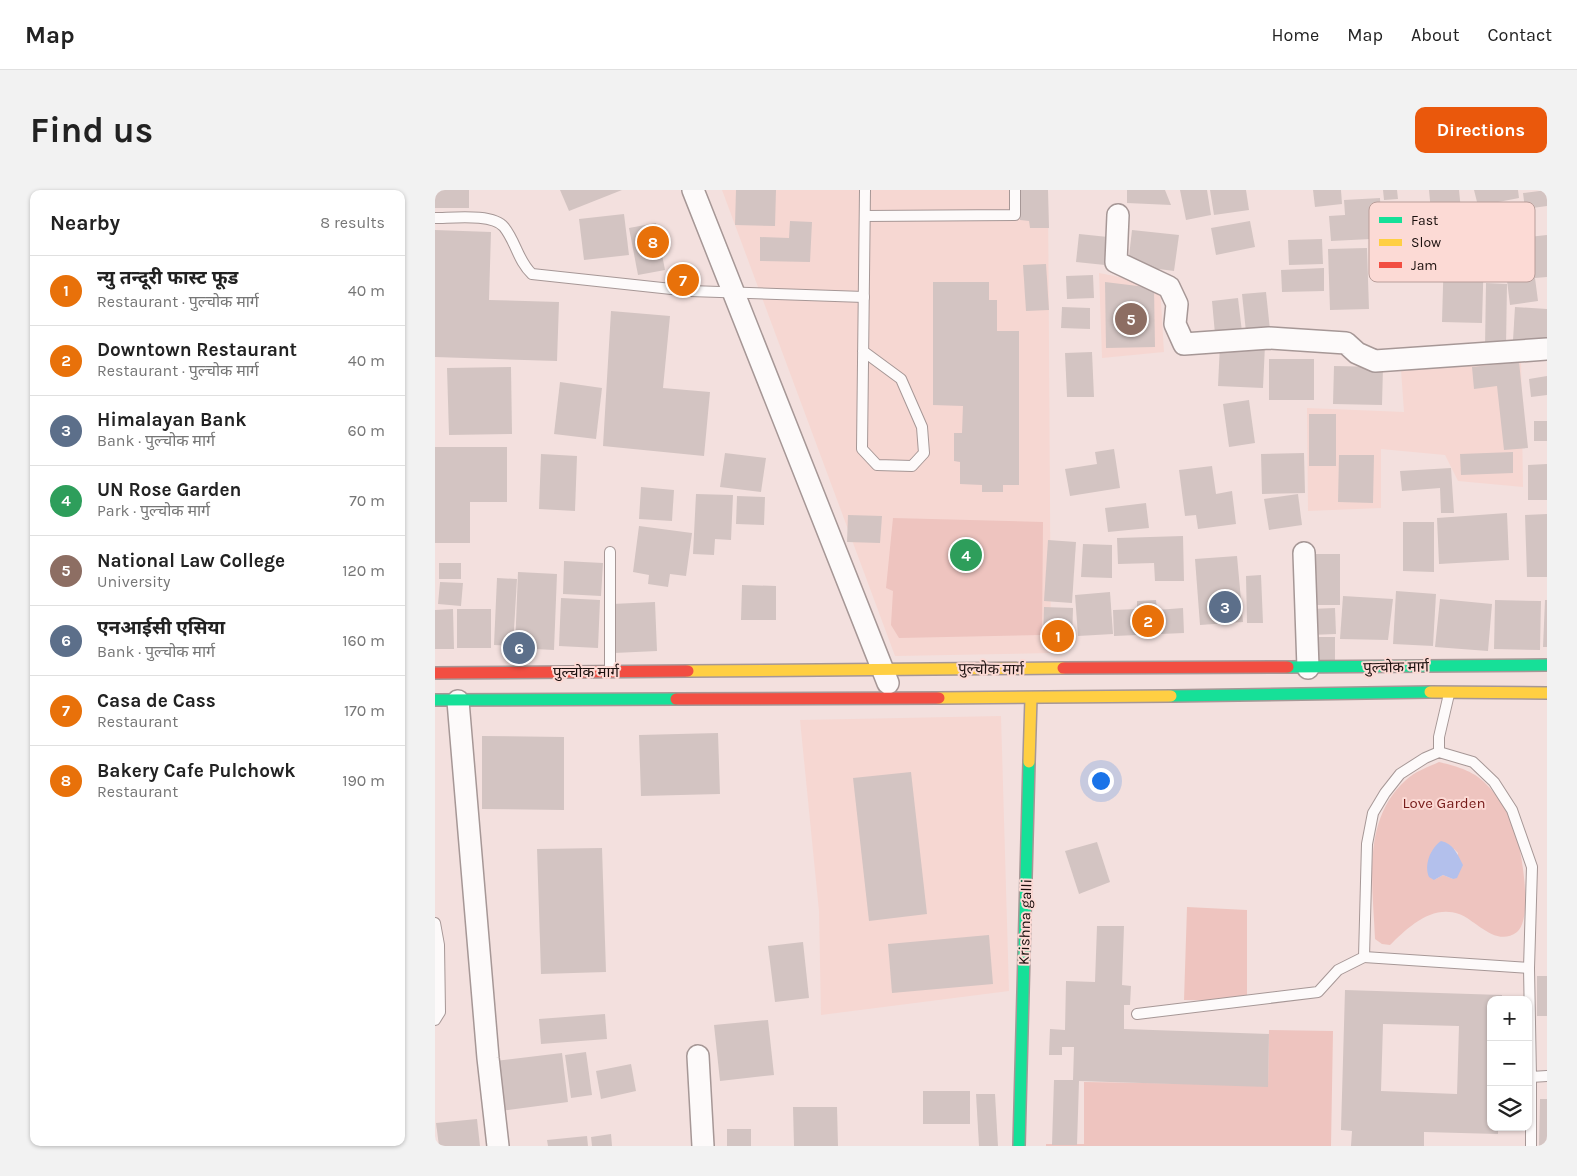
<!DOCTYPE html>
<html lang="en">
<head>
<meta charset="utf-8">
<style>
	:root { --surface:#fff; --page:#f2f2f2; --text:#222; --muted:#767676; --line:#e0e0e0; --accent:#ea580c }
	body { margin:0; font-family:Karla,"Noto Sans Devanagari",sans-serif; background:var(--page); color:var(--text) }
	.controls { position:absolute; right:15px; bottom:15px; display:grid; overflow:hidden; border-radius:10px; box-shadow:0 1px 4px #0004 }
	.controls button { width:45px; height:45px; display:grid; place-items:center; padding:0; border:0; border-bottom:1px solid var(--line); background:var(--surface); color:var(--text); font:25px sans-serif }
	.you { position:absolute; left:665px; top:590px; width:18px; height:18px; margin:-12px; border:4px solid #fff; border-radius:50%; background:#1a73e8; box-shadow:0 0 0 8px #1a73e833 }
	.badge { display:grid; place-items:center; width:32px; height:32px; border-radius:50%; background:var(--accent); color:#fff; font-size:16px; font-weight:700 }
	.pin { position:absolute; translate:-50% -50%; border:2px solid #fff; box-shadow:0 1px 5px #0006 }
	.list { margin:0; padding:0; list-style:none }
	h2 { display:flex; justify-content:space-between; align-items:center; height:65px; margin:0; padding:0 20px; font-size:21px }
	h2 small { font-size:16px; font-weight:400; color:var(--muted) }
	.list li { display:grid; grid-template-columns:32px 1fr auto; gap:15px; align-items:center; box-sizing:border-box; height:70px; padding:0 20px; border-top:1px solid var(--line) }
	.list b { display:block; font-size:19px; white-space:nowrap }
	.list p { margin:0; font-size:16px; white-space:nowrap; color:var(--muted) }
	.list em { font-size:16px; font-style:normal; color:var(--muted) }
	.icon { flex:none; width:28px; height:28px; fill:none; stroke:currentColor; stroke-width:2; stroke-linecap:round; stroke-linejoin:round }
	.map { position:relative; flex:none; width:1112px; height:956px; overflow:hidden; border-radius:10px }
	header { display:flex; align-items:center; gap:30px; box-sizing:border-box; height:70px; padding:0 25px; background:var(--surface); border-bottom:1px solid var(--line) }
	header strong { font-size:24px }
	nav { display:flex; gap:28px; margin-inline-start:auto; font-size:18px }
	.intro { display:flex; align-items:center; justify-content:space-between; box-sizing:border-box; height:120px; padding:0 30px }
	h1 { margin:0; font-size:35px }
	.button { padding:12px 22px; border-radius:10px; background:var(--accent); color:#fff; font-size:18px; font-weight:700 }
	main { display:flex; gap:30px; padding:0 30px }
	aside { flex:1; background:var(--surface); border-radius:10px; box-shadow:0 1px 4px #0004 }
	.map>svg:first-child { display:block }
</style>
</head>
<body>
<header>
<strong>Map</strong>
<nav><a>Home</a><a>Map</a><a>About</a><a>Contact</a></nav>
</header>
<div class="intro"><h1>Find us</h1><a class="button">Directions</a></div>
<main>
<aside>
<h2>Nearby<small>8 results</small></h2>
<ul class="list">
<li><span class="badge" style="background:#e8710a">1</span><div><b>न्यु तन्दूरी फास्ट फूड</b><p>Restaurant · पुल्चोक मार्ग</p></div><em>40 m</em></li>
<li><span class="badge" style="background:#e8710a">2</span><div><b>Downtown Restaurant</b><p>Restaurant · पुल्चोक मार्ग</p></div><em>40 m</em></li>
<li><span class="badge" style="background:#5c6f8a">3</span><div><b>Himalayan Bank</b><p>Bank · पुल्चोक मार्ग</p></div><em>60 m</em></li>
<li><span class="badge" style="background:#2e9e5b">4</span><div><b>UN Rose Garden</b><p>Park · पुल्चोक मार्ग</p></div><em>70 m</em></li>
<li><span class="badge" style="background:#8d6e63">5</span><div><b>National Law College</b><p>University</p></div><em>120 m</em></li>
<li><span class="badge" style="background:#5c6f8a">6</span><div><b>एनआईसी एसिया</b><p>Bank · पुल्चोक मार्ग</p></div><em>160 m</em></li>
<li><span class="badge" style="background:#e8710a">7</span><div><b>Casa de Cass</b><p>Restaurant</p></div><em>170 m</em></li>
<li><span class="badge" style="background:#e8710a">8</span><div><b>Bakery Cafe Pulchowk</b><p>Restaurant</p></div><em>190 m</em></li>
</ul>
</aside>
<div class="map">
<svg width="1112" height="956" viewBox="0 0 1112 956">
	<rect width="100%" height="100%" fill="#f3e0de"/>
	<g fill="#f6d7d2">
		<polygon points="287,0 613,0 616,463 460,466"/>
		<polygon points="664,83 725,95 729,162 667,168"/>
		<polygon points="1086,169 1088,297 1023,291 1010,265 946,259 946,318 873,321 872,218 969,222 966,180"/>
		<polygon points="566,526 574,801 386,825 384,721 365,530"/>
	</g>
	<g fill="#eec4bf" fill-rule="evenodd">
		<polygon points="458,328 608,332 607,445 464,448 456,435 458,401 451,398"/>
		<path d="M1004,572C1024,577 1040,581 1054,597C1064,608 1073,621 1078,635C1086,653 1099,729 1082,742C1061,758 1041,730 1024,724C997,714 972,738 955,755L947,754L940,749C938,695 926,630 971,590C979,582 993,577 1004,572ZM1019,659L1023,663L1018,689L1008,685L999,690Z"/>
		<polygon points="752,717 812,720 812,811 749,810"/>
		<polygon points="834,840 898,841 896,956 611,956 611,954 649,954 649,892 833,895"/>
	</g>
	<path fill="#b3c0ec" d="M1006,651C1018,653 1023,665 1028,675L1022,688L1018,689L1008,685L999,690L994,687C989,675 995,659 1006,651Z"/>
	<g fill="#d3c4c2" fill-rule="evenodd">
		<rect x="0" y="0" width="34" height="18"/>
		<polygon points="125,0 187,0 134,21"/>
		<polygon points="301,0 341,0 340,36 300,35"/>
		<polygon points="584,0 613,0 614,38 595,38 594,31 585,30"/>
		<polygon points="692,0 730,0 736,15 692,13"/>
		<polygon points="745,0 772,0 776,25 751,30"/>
		<polygon points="775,0 811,0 814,20 779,25"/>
		<polygon points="878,0 906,0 907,14 880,17"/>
		<polygon points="948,0 962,0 963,9 949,10"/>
		<polygon points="994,0 1024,0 1027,30 997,33"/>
		<polygon points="1039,0 1083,0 1084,8 1043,16"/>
		<polygon points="1112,0 1112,16 1090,19 1088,3"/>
		<polygon points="945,8 946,30 955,29 956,48 896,51 894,26 910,25 909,10"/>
		<polygon points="189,24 194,65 149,70 144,29"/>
		<polygon points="355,31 377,32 375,72 325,71 325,47 354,48"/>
		<polygon points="815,31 820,57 781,65 776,38"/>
		<polygon points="221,33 230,80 203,85 194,38"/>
		<polygon points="0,40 56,42 54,110 124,112 122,171 0,167"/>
		<polygon points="697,40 744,45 739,81 693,75"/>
		<polygon points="644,44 673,47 670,75 641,72"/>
		<polygon points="1112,45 1112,87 1100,88 1103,111 1075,115 1070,74 1087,72 1084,48"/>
		<polygon points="887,49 888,74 854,75 853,50"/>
		<polygon points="932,58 934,119 895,120 893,59"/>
		<polygon points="1009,62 1049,63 1047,133 1007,132"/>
		<polygon points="611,74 614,120 591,121 588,75"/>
		<polygon points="889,78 889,101 847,102 846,80"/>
		<polygon points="658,85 659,108 632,109 631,86"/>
		<polygon points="498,92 554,92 554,110 562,110 562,141 584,141 584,295 568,295 568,302 547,302 547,295 525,294 525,272 519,271 519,243 527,243 528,216 498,215"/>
		<polygon points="670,92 719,98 720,157 671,158"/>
		<polygon points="1051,93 1072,94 1071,157 1050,156"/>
		<polygon points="831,102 835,140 811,142 807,104"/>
		<polygon points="803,108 807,142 780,144 777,111"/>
		<polygon points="627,117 655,118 655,139 626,138"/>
		<polygon points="1080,117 1112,119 1112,152 1078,150"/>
		<polygon points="176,121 235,126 228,198 275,202 269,266 168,256"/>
		<polygon points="785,154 830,155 828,198 783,196"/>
		<polygon points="657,162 659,207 632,207 630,163"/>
		<rect x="834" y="169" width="45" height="41"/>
		<polygon points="1084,172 1093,258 1069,260 1062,196 1039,199 1037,177"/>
		<polygon points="899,176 948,177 947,215 898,214"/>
		<polygon points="76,177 77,244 14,245 12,178"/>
		<polygon points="1112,186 1112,205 1096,207 1094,189"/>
		<polygon points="125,192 167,198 161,249 119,244"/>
		<polygon points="814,210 820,253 794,257 788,214"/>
		<rect x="874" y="224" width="27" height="52"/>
		<rect x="1099" y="231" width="13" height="20"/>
		<polygon points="0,257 72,257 72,312 35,312 35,353 0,353"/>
		<polygon points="679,259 685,298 635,306 630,279 662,274 660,262"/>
		<polygon points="1078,262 1078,283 1026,285 1025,264"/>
		<polygon points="290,263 331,268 326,302 285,297"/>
		<polygon points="869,263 870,303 827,304 826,264"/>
		<polygon points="106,264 142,266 140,321 104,319"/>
		<polygon points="904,265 939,265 938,313 903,312"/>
		<polygon points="1112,274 1112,310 1093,310 1093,275"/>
		<polygon points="777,276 781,304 797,301 801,334 763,339 761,325 750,326 744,280"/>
		<polygon points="1016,278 1019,323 1006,323 1005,298 967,301 965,281"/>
		<polygon points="206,297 239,300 237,331 204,329"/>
		<polygon points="261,304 298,305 296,350 280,349 279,365 258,364"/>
		<polygon points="863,304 867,335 834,340 829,309"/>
		<polygon points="302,306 330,307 329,335 301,334"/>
		<polygon points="711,313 714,338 673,342 670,318"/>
		<polygon points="1072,323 1074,370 1004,374 1002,328"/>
		<polygon points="1112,324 1112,387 1092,387 1090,325"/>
		<polygon points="413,325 447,326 445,353 412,352"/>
		<polygon points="968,332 999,332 999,382 968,381"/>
		<polygon points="204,336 257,343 251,386 235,384 233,397 213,394 214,385 198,382"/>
		<polygon points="748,346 749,391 720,391 719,373 683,374 682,348"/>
		<polygon points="613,350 641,352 637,413 609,411"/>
		<polygon points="648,354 677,355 677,388 646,387"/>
		<rect x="874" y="364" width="31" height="51"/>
		<polygon points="802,366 808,432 765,435 760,369"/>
		<polygon points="129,371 168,373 166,406 128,404"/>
		<rect x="4" y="373" width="22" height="16"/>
		<polygon points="83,382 122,384 119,460 80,458"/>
		<polygon points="826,385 828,433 812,433 811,386"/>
		<polygon points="62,388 82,389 78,456 59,455"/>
		<polygon points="5,392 28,393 26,416 3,414"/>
		<polygon points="307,395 341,396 341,430 306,430"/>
		<polygon points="961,401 1001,404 998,456 958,454"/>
		<polygon points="675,402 678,444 643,446 640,405"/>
		<polygon points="908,406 958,409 953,450 905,449"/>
		<polygon points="126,408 165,410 163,458 124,456"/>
		<polygon points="1005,409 1057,414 1053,461 1000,457"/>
		<polygon points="721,410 722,420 748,418 749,443 679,446 678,420 702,419 702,411"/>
		<polygon points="1060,410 1106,411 1105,460 1059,459"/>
		<polygon points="1110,410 1112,410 1112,457 1108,457"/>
		<polygon points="220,412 222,461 179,463 177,414"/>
		<polygon points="609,417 638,418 637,450 608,449"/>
		<polygon points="900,418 901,444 875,445 875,419"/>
		<polygon points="18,419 19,459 0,459 0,420"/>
		<rect x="22" y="419" width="34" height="39"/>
		<polygon points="875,447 900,447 900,475 875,476"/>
		<polygon points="283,543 285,604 206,606 204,545"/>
		<polygon points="47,546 129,547 129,620 47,619"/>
		<polygon points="476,582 492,724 434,731 418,588"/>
		<polygon points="662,652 675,692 644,704 630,661"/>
		<polygon points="167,658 171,782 106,784 102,659"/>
		<polygon points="662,736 689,736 687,795 696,796 695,815 689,815 689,839 834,844 833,897 644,891 642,955 617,955 619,890 638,890 639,857 627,857 627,865 614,865 615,839 630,840 631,791 660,792"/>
		<polygon points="554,745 558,794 457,803 453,754"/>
		<polygon points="368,752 374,808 340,812 333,756"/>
		<rect x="1102" y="786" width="10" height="40"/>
		<path d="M910,800L1067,805V810H1056V937H1063V944L989,942V956H916L917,941L906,940ZM948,834L1024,836L1022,904L946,901Z"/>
		<polygon points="170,824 172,849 106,854 104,829"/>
		<polygon points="333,830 339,885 285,891 279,835"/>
		<polygon points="151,862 157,905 136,908 130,865"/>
		<polygon points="127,863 133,912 66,921 60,871"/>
		<polygon points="196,874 201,901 166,909 161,881"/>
		<rect x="488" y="901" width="47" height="33"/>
		<polygon points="541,904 560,904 563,956 544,956"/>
		<polygon points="1105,909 1112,909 1112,956 1104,956"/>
		<polygon points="358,917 402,917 403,956 359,956"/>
		<polygon points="42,929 45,956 4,956 1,933"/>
		<rect x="292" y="939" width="24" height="17"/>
		<polygon points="176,944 177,956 157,956 156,947"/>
		<polygon points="152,946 153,956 113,956 112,950"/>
	</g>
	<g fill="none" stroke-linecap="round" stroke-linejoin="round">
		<defs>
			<g id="lane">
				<polyline points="430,26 580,25 580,0"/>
				<path d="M0,28C17,28 58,23 69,37C81,52 83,71 97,84L255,101L429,107"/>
				<polyline points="428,161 466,189 487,237 489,263 477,276 442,275 427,259 430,0"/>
				<polyline points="175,362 175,481"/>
				<polyline points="1004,562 1004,547 1014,504"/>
				<polyline points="0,733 4,755 5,822 0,830"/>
				<polyline points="929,767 1094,778"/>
				<polyline points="702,824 883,802 903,780 929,767 932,654 938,623 950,603 965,584 990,568 1004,562 1038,572 1059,592 1077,620 1097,677 1094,778 1096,887 1112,886"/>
				<polyline points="1096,887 1096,956"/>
			</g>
			<g id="street">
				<polyline points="258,0 453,493"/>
				<polyline points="683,25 681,72 734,97 742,114 740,134 749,154 834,148 911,153 922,163 940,171 1112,159"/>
				<polyline points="869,363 873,478"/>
				<polyline points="23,511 53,868 63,956"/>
				<polyline points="263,866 268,956"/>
			</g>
			<g id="fast">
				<polyline points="853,477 1112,475"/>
				<polyline points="736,506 995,502"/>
				<polyline points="0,510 241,509"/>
				<polyline points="584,956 594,572"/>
			</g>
			<g id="slow">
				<polyline points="253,481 628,478"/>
				<polyline points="995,502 1112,503"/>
				<polyline points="504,508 736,506"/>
				<polyline points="594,572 596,508"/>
			</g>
			<g id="jam">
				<polyline points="628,478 853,477"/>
				<polyline points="0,483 253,481"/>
				<polyline points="241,509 504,508"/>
			</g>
		</defs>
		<use href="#lane" stroke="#a69796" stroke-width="12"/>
		<use href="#street" stroke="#a69796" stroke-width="24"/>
		<use href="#fast" stroke="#a69796" stroke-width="14"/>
		<use href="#slow" stroke="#a69796" stroke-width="14"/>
		<use href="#jam" stroke="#a69796" stroke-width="14"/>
		<use href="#lane" stroke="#fdfafa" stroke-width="10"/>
		<use href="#street" stroke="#fdfafa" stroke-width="21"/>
		<use href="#fast" stroke="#16e098" stroke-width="11"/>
		<use href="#slow" stroke="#ffcf43" stroke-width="11"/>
		<use href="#jam" stroke="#f24e42" stroke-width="11"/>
	</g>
	<g text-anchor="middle" stroke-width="4" stroke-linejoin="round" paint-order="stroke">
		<g font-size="15" fill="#1b100e" stroke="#fcdad5">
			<text transform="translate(961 477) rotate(-1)" y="5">पुल्चोक मार्ग</text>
			<text transform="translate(556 479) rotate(1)" y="5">पुल्चोक मार्ग</text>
			<text x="151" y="487">पुल्चोक मार्ग</text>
			<text transform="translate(590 732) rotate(-88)" y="5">Krishna galli</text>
		</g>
		<g font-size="15" fill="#751a18" stroke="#fcdad5">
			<text x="1009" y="618">Love Garden</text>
		</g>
	</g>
	<rect x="934" y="12" width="166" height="80" rx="8" fill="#fcdad5" stroke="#b89d99" stroke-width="1"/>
	<rect x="944" y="27" width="23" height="6" fill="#16e098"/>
	<rect x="944" y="49" width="23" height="7" fill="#ffcf43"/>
	<rect x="944" y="72" width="23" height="6" fill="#f24e42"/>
	<g font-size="14" fill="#1b100e">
		<text x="976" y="35">Fast</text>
		<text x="976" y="57">Slow</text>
		<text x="976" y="80">Jam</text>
	</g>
</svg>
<div class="controls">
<button>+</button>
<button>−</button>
<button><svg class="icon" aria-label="layers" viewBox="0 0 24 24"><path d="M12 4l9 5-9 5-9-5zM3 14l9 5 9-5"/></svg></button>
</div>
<div class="you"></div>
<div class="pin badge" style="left:623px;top:446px;background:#e8710a">1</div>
<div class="pin badge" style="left:713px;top:431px;background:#e8710a">2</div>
<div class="pin badge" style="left:790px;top:417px;background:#5c6f8a">3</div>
<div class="pin badge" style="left:531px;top:365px;background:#2e9e5b">4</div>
<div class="pin badge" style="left:696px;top:129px;background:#8d6e63">5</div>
<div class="pin badge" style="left:84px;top:458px;background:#5c6f8a">6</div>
<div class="pin badge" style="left:248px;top:90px;background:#e8710a">7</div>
<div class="pin badge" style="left:218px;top:52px;background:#e8710a">8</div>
</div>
</main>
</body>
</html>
